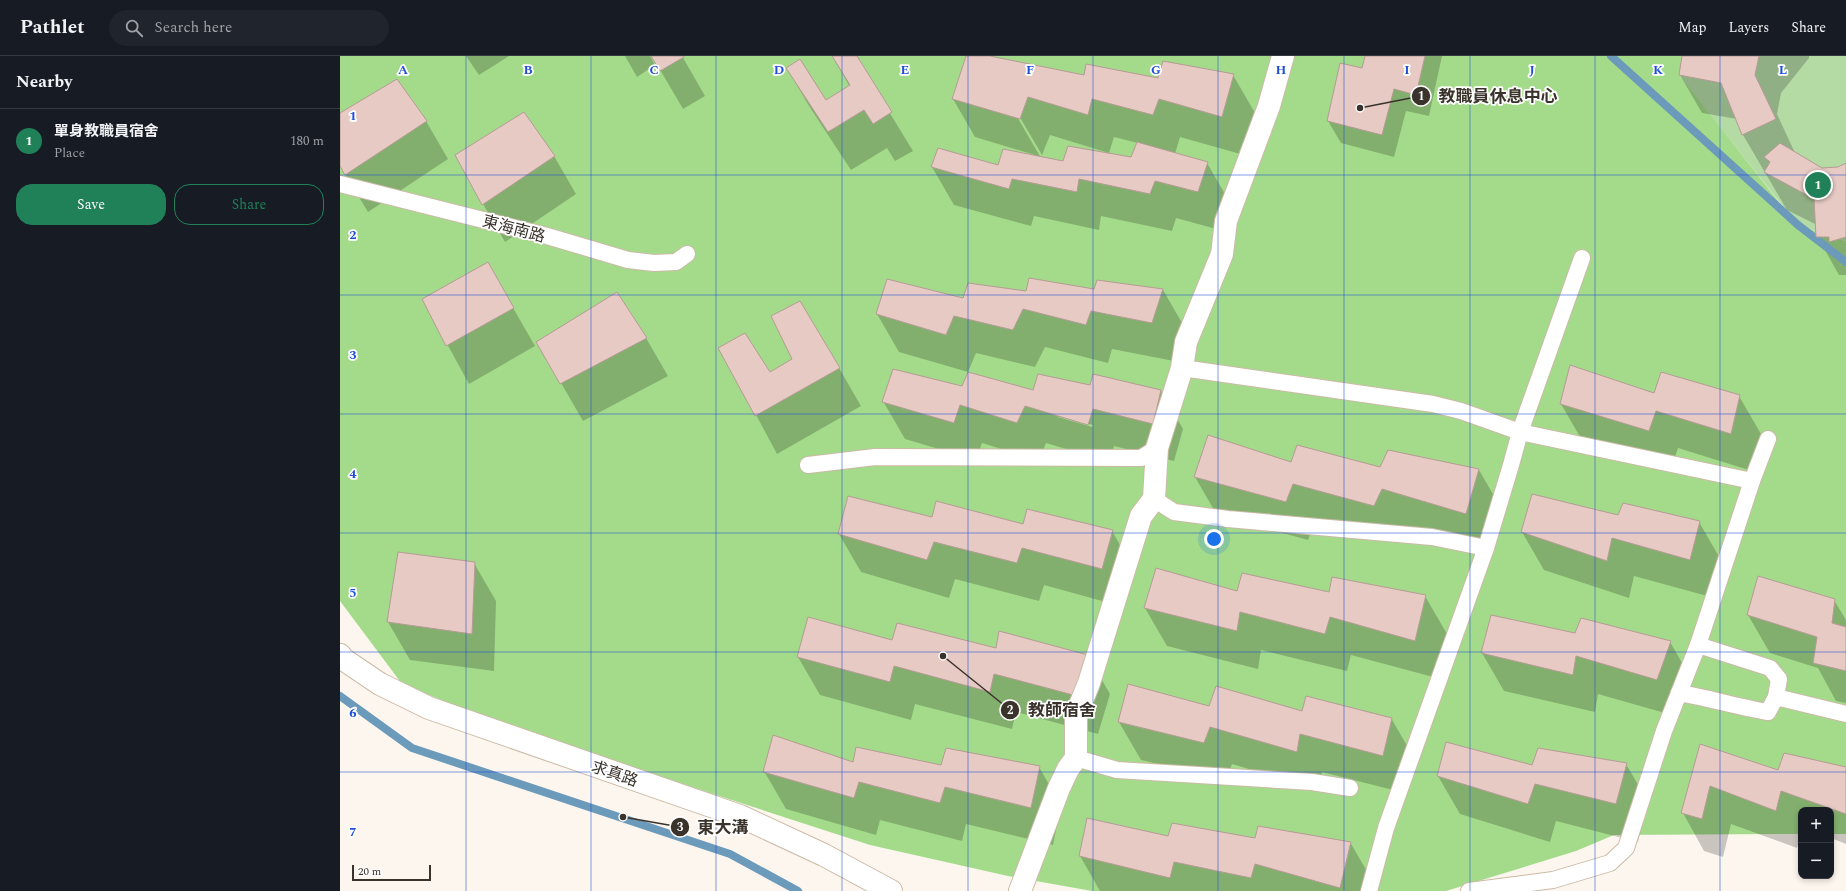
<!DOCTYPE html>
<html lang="en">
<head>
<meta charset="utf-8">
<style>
	:root { --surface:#171b24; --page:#20242c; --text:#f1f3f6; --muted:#9ea1a6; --line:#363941; --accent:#208159 }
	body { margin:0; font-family:Spectral,"Noto Sans TC",serif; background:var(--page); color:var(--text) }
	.controls { position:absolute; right:12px; bottom:12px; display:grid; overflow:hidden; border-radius:8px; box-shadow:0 2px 6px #0003 }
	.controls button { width:36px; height:36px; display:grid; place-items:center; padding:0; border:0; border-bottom:1px solid var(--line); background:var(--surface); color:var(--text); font:20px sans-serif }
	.scale { position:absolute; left:12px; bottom:10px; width:79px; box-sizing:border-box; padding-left:4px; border:2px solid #3a332b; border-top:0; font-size:11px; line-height:14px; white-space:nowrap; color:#3a332b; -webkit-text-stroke:3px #fff; paint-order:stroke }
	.you { position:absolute; left:874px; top:483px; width:14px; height:14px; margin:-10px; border:3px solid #fff; border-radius:50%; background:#1a73e8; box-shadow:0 0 0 6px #1a73e833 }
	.badge { display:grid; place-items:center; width:26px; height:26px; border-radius:50%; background:var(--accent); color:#fff; font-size:13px; font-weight:700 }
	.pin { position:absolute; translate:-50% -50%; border:2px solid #fff; box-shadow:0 1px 4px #0006 }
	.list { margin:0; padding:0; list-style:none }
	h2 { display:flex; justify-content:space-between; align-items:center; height:52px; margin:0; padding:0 16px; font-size:17px }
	h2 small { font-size:13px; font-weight:400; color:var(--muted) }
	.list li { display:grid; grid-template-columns:26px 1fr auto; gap:12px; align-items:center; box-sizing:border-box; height:64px; padding:0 16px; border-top:1px solid var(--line) }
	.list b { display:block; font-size:15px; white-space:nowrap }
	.list p { margin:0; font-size:13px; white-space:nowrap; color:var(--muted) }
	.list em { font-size:13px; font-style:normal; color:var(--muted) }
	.actions { display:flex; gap:8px; padding:12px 16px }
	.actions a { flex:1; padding:9px 0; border:1px solid var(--accent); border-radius:16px; text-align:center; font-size:14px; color:var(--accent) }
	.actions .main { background:var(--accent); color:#fff }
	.icon { flex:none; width:22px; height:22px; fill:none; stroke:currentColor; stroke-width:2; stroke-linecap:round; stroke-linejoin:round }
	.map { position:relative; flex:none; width:1506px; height:835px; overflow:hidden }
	header { display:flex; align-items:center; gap:24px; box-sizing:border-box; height:56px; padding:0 20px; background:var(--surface); border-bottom:1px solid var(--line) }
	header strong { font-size:19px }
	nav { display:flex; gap:22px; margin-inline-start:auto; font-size:14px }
	.search { width:280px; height:36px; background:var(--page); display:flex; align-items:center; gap:10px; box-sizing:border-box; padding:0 14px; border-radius:22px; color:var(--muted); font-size:15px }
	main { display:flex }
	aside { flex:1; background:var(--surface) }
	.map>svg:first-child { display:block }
</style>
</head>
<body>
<header>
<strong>Pathlet</strong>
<div class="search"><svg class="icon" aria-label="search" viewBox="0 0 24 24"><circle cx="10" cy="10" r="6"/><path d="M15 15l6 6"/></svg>Search here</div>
<nav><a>Map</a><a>Layers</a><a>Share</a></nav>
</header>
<main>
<aside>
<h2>Nearby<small></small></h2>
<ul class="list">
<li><span class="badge">1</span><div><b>單身教職員宿舍</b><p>Place</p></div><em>180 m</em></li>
</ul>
<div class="actions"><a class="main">Save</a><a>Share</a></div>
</aside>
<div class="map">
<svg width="1506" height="835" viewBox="0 0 1506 835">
	<rect width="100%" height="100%" fill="#fdf6ee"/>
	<polygon fill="#b5dba5" points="1342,0 1506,0 1506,185 1458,169 1339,20"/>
	<polygon fill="#a4db8a" points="0,0 1342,0 1340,20 1457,169 1506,185 1506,778 1491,778 1491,754 1461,754 1461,778 1274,779 1236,795 1106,835 752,835 668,820 530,789 173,673 62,628 0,545"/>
	<g fill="#0003" fill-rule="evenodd">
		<polygon points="126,0 169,0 139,19"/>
		<polygon points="285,0 310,0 315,9 297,21"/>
		<polygon points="312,0 342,0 365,40 343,53"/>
		<polygon points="492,0 515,0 573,95 555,105 547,92 511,114 469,50 447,12 486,45 510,31"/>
		<path d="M627,0H646L744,21L819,23L893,19L915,57L904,99L840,81L835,98L867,107L889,145L880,174L836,162L832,175L761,160L759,174L694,160L691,170L614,149L592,111L659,110L695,100V99L635,81L613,43ZM678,58L702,99L710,79L769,97L774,81L798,87L792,102L724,106L701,102L676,59Z"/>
		<polygon points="1026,0 1102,0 1089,60 1066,55 1054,101 1001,87 988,65 1023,13"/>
		<polygon points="1343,0 1469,0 1469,2 1441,37 1437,58 1455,97 1482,113 1498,112 1506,108 1506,219 1499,219 1477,180 1477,169 1447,154 1403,79 1397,63 1362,57 1340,19"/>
		<polygon points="0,58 86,65 108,103 28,156 0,110"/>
		<polygon points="214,100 236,138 165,186 143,148"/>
		<polygon points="147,207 195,290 129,328 83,244"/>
		<polygon points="758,225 823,234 845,272 834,305 772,293 768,307 705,291 695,311 636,297 628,316 559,296 537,258 623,243 686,236 754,235"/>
		<polygon points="306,282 328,320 243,365 198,287"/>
		<polygon points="380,292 429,318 499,312 521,350 437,398"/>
		<path d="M751,330L821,335L843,373L834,405L774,390L769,406L706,387L699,405L642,387L636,404L565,383L543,345L623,332L694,335ZM718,359L753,369L752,371L718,361Z"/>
		<polygon points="1315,338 1399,340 1421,378 1412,415 1338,392 1331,413 1243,386 1221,348"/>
		<polygon points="952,408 1041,412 1139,414 1161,452 1148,495 1063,471 1056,487 975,465 968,484 877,459 855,421"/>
		<polygon points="1279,461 1359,466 1381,504 1371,541 1294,520 1289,542 1204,514 1182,476"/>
		<polygon points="593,462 772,475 794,513 784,551 704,529 699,545 615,523 609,542 521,516 499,478"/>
		<polygon points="134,507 156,545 154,615 70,604 48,566"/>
		<polygon points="897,536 1085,540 1107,578 1097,622 1011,599 1007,615 921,594 918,613 827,590 805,552"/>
		<polygon points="1494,544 1506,564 1506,647 1496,645 1478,612 1430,597 1408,559"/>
		<polygon points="1236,578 1330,586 1352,624 1339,661 1258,638 1255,656 1164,635 1142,597"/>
		<polygon points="552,585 748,600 770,638 758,678 676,656 672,673 575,648 571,664 480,639 458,601"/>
		<polygon points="789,629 869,651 1051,662 1073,700 1065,737 982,716 978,733 892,708 886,724 801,704 779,666"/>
		<polygon points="1361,689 1438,715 1506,712 1506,788 1491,782 1491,754 1461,754 1461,779 1457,792 1391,768 1383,801 1364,795 1343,757"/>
		<polygon points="513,708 699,711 721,749 713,789 626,768 622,785 540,764 536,779 446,753 424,715"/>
		<polygon points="1286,708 1308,746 1298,786 1216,765 1210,786 1120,758 1098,720 1192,710"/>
		<polygon points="829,781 1010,786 1032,824 1030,835 760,835 740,800"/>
	</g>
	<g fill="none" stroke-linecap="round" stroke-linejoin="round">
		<g stroke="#6c9aba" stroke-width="8">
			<polyline points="1271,0 1458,169 1506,206"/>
			<polyline points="0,640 72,692 390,798 458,835"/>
		</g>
	</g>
	<g fill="#e6cac3" stroke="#b69b95">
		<polygon points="311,0 344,0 344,1 320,15"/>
		<polygon points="492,0 517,0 552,56 533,68 524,54 488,76 446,12 460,3 486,44 510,29"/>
		<polygon points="626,0 650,0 744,19 746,8 818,22 823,5 894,18 882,61 819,43 813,59 752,43 748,59 688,41 680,63 612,43"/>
		<polygon points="1025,0 1085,0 1076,39 1054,33 1042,79 987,65 1000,7 1022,12"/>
		<polygon points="1342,0 1419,0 1415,19 1436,63 1402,79 1381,27 1339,19"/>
		<polygon points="57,23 87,65 5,119 0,110 0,57"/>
		<polygon points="184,56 215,100 142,149 115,99"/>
		<polygon points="797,86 868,106 858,136 815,125 810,138 739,123 737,136 672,123 669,133 591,111 598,92 658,109 663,93 723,105 728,90 791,101"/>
		<polygon points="1440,87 1482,112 1498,111 1506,107 1506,181 1489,186 1489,181 1476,181 1474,143 1424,116 1430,106 1424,101"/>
		<polygon points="148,206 174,252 106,290 82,243"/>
		<polygon points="689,222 754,233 757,224 823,233 812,267 751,255 746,269 683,253 673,274 614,260 606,279 536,258 547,223 623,242 628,227 686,235"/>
		<polygon points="277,236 307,282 220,328 196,286"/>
		<polygon points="460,245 500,312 415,360 378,292 405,277 430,316 452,303 431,260"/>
		<polygon points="1230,309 1314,337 1321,316 1400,339 1391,378 1316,355 1309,375 1220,348"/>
		<polygon points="553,313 622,330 628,316 693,334 698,318 750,329 753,318 821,334 813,368 753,353 748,369 685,350 677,367 620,349 614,367 542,346"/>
		<polygon points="868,379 951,406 957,389 1040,411 1048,394 1139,413 1126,458 1042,433 1034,450 953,428 946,446 854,421"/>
		<polygon points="1192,438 1278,459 1283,447 1360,465 1350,504 1272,482 1267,505 1181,476"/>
		<polygon points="508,440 592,461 596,445 683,468 687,453 773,474 762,513 682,492 677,507 594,486 587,504 498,478"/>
		<polygon points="58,496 135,506 132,578 47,566"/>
		<polygon points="816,512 897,535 902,517 989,536 992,521 1086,539 1075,585 990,561 985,578 900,556 897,575 804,552"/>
		<polygon points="1418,520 1495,543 1492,567 1506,571 1506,615 1473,607 1477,581 1407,559"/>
		<polygon points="1151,559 1235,577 1241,562 1331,585 1317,624 1236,600 1233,619 1141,597"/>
		<polygon points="468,561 552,584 557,567 656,592 659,575 748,599 737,640 654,618 650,636 554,610 550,626 457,601"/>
		<polygon points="788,628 869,650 876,630 962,655 966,640 1052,662 1043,700 960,678 957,696 870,671 864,687 778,666"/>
		<polygon points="433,679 513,706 516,691 601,709 606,692 700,710 691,752 605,731 600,747 519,726 514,742 423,716"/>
		<polygon points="1106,686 1192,709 1198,692 1287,707 1276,748 1195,728 1188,748 1097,720"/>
		<polygon points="1360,688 1438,714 1444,697 1506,711 1506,758 1441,735 1436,755 1370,730 1362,763 1341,757"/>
		<polygon points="747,762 828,780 832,767 915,782 918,770 1011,786 1000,832 915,808 911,822 834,806 830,822 739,800"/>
	</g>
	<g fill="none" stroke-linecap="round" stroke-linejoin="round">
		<defs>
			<g id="service">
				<polyline points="0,128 207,180 288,204 314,207 336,206 347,198"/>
				<polyline points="842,312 1093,348 1121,355 1180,376 1412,425"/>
				<polyline points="468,409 535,401 801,402 817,392"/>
				<polyline points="814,443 834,456 888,463 1092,481 1146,492"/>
				<polyline points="1358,589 1430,612 1439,623 1436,641"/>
				<path d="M1339,637C1369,642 1398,651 1428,656L1436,641L1506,658"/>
				<polyline points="736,702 777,714 972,726 1010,732"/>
				<polyline points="1029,835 1046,772 1146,492 1171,409 1180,376 1242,202"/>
				<polyline points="1129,835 1213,824 1270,807 1286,792 1324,675 1358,589 1412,425 1428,383"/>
			</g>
			<g id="minor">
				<polyline points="0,599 3,603 40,628 89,652 400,760 484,799 551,835"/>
				<polyline points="680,835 719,732 728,713 736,702 736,659 749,627 801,460 814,443 817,392 842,312 846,286 882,198 886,165 929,50 943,0"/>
			</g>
		</defs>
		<use href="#service" stroke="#cbbaa6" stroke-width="18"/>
		<use href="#minor" stroke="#cbbaa6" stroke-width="24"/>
		<use href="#service" stroke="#fff" stroke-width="16"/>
		<use href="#minor" stroke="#fff" stroke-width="22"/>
	</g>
	<path fill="none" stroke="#1d4ed8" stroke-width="1" stroke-opacity="0.55" d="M126,0V835M251,0V835M376,0V835M502,0V835M628,0V835M753,0V835M878,0V835M1004,0V835M1130,0V835M1255,0V835M1380,0V835M0,119H1506M0,239H1506M0,358H1506M0,477H1506M0,596H1506M0,716H1506"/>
	<g text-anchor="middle" stroke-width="3.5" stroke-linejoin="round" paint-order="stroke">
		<g font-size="16" fill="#3a332b" stroke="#fff">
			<text transform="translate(174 172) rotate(15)" y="6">東海南路</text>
			<text transform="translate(275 717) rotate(19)" y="6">求真路</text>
		</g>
	</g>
	<g font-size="13" text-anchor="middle" font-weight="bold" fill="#1d4ed8" stroke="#fff" stroke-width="3.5" stroke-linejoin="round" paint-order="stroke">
		<text x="63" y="18">A</text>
		<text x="188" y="18">B</text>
		<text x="314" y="18">C</text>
		<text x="439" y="18">D</text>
		<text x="565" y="18">E</text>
		<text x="690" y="18">F</text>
		<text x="816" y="18">G</text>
		<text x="941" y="18">H</text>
		<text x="1067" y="18">I</text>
		<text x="1192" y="18">J</text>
		<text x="1318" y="18">K</text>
		<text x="1443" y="18">L</text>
		<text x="13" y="64">1</text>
		<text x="13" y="183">2</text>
		<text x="13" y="303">3</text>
		<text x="13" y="422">4</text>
		<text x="13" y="541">5</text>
		<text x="13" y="661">6</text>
		<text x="13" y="780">7</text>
	</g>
	<path fill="none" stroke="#3a332b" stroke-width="1.5" d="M1020 52L1081 40M603 600L670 654M283 761L340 771"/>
	<g fill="#3a332b" stroke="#fff" stroke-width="1.5">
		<circle cx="1020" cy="52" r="4"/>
		<circle cx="603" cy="600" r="4"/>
		<circle cx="283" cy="761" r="4"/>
		<circle cx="1081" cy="40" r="10"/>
		<circle cx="670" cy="654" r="10"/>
		<circle cx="340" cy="771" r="10"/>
	</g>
	<g font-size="12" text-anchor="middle" font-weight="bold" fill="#fff">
		<text x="1081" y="44">1</text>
		<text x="670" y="658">2</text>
		<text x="340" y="775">3</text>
	</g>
	<g font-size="17" text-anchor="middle" font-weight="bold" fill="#3a332b" stroke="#fff" stroke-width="3.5" stroke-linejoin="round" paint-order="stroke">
		<text x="1158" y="46">教職員休息中心</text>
		<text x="722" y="660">教師宿舍</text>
		<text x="383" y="777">東大溝</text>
	</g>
</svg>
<div class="controls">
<button>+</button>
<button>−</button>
</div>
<div class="scale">20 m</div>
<div class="you"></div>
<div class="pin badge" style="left:1478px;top:129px">1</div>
</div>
</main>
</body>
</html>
